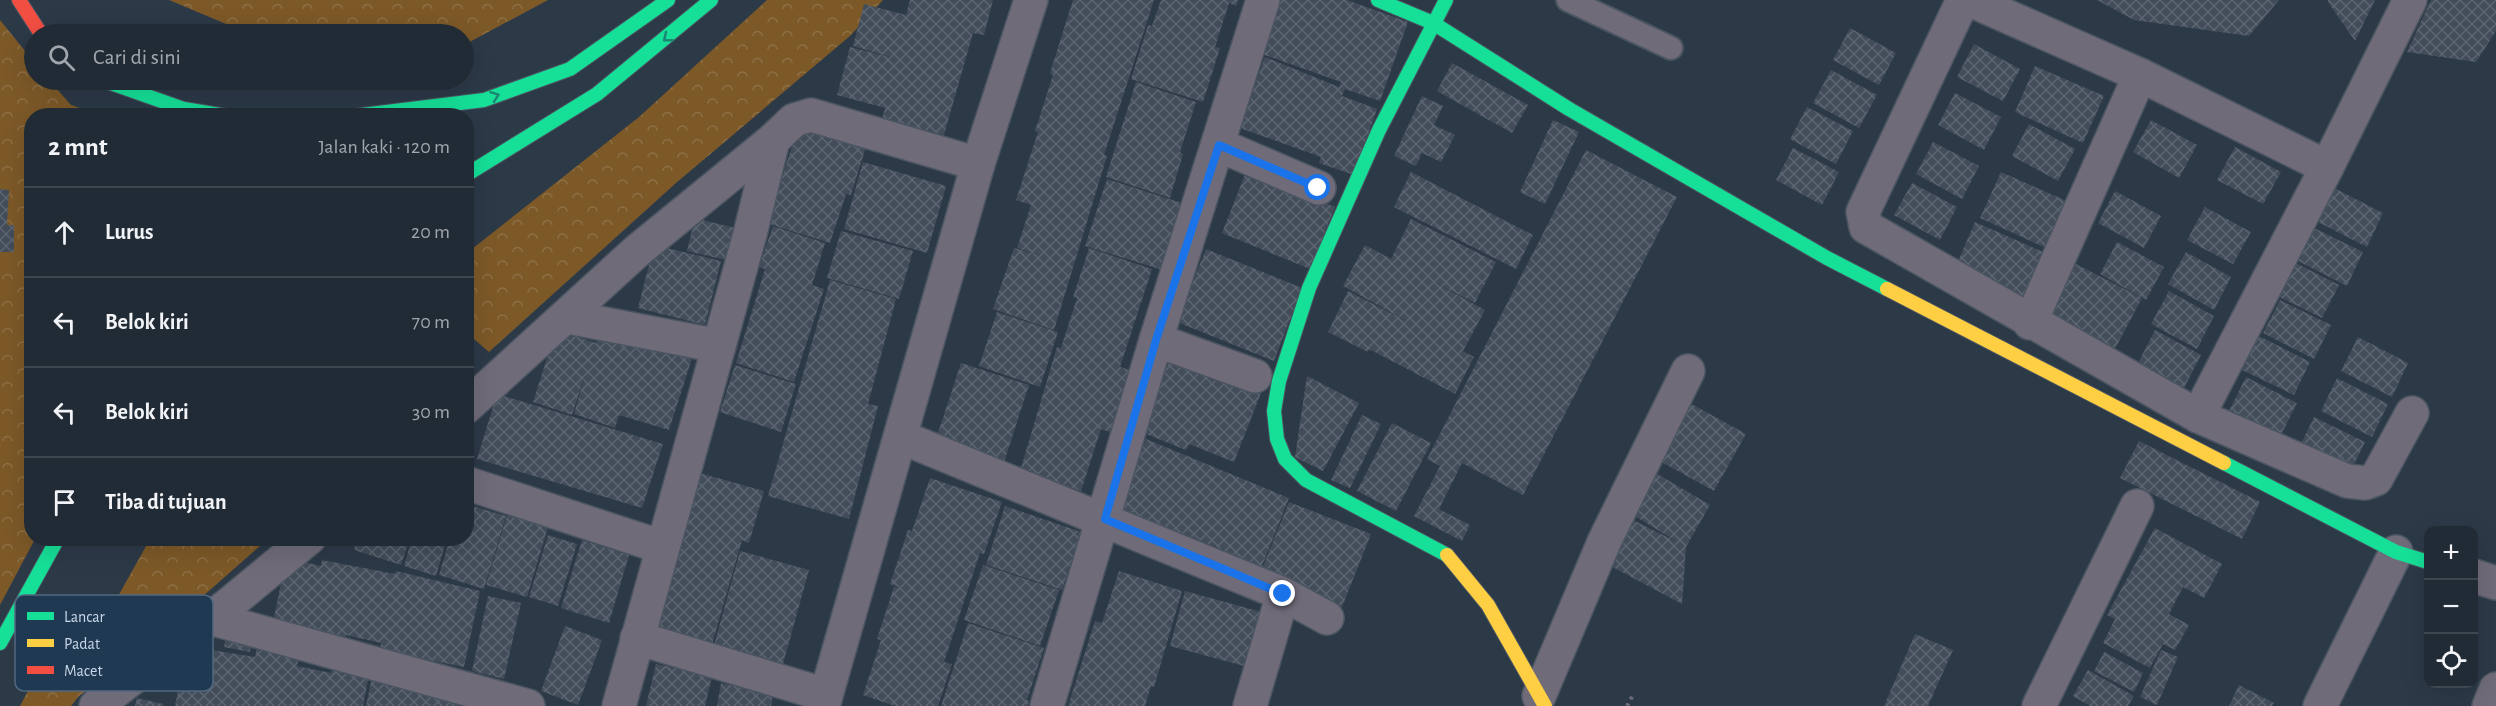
<!DOCTYPE html>
<html lang="id">
<head>
<meta charset="utf-8">
<style>
	:root { --surface:#212b35; --page:#29333d; --text:#f1f3f6; --muted:#a2a7ad; --line:#3e4750 }
	body { margin:0; font-family:"Alegreya Sans",sans-serif; background:var(--page); color:var(--text) }
	.controls { position:absolute; right:18px; bottom:18px; display:grid; overflow:hidden; border-radius:12px; box-shadow:0 6px 24px #0002 }
	.controls button { width:54px; height:54px; display:grid; place-items:center; padding:0; border:0; border-bottom:2px solid var(--line); background:var(--surface); color:var(--text); font:30px sans-serif }
	.stop { position:absolute; width:18px; height:18px; margin:-14px; border:4px solid #1a73e8; border-radius:50%; background:#fff }
	.stop.end { background:#1a73e8; border-color:#fff; box-shadow:0 2px 6px #0008 }
	.list { margin:0; padding:0; list-style:none }
	h2 { display:flex; justify-content:space-between; align-items:center; height:78px; margin:0; padding:0 24px; font-size:26px }
	h2 small { font-size:20px; font-weight:400; color:var(--muted) }
	.list li { display:grid; grid-template-columns:39px 1fr auto; gap:18px; align-items:center; box-sizing:border-box; height:90px; padding:0 24px; border-top:2px solid var(--line) }
	.list b { display:block; font-size:22px; white-space:nowrap }
	.list em { font-size:20px; font-style:normal; color:var(--muted) }
	.icon { flex:none; width:33px; height:33px; fill:none; stroke:currentColor; stroke-width:2; stroke-linecap:round; stroke-linejoin:round }
	.map { position:relative; flex:none; width:2496px; height:706px; overflow:hidden }
	.search { position:absolute; background:var(--surface); box-shadow:0 6px 24px #0002; left:24px; top:24px; width:450px; height:66px; display:flex; align-items:center; gap:15px; box-sizing:border-box; padding:0 21px; border-radius:33px; color:var(--muted); font-size:22px }
	.panel { position:absolute; background:var(--surface); box-shadow:0 6px 24px #0002; left:24px; top:108px; width:450px; height:438px; border-radius:24px }
	.map>svg:first-child { display:block }
</style>
</head>
<body>
<div class="map">
<svg width="2496" height="706" viewBox="0 0 2496 706">
	<defs>
		<pattern id="forest-crowns" width="20" height="18" patternUnits="userSpaceOnUse" patternTransform="scale(1.5)"><rect width="20" height="18" fill="#7d5928"/><path d="M2 6a3 3 0 1 1 6 0M12 15a3 3 0 1 1 6 0" fill="none" stroke="#8e7047"/></pattern>
		<pattern id="building-cross-hatch" width="8" height="8" patternUnits="userSpaceOnUse" patternTransform="scale(1.5)"><rect width="8" height="8" fill="#424d59"/><path d="M0 0l8 8M0 8l8-8" fill="none" stroke="#5c6671"/></pattern>
	</defs>
	<rect width="100%" height="100%" fill="#2c3947"/>
	<g fill="url(#forest-crowns)">
		<polygon points="169,0 548,0 464,45 464,34 250,34"/>
		<polygon points="767,0 883,0 850,36 676,183 489,352 467,333 467,253 639,117"/>
		<polygon points="0,20 34,62 34,80 49,80 71,105 101,115 32,116 32,538 35,539 0,605"/>
		<polygon points="150,539 268,539 143,649 79,696 71,706 20,706 57,636 107,616"/>
	</g>
	<g fill="url(#building-cross-hatch)">
		<polygon points="910,0 993,0 984,35 973,33 944,135 882,119 885,108 837,95 850,47 897,59 853,46 864,4 906,15"/>
		<polygon points="1073,0 1154,0 1104,155 1107,156 1054,330 993,309 1014,248 1045,257 1017,248 1031,205 1016,200 1038,132 1035,131 1053,75 1050,73"/>
		<polygon points="1161,0 1238,0 1236,6 1229,3 1215,47 1220,48 1203,102 1131,79 1148,25 1152,26"/>
		<polygon points="1281,0 1347,0 1408,22 1380,101 1345,89 1342,96 1377,109 1354,175 1319,163 1321,157 1240,128 1265,57 1339,87 1341,82 1262,54"/>
		<polygon points="2097,0 2279,0 2249,36 2134,20"/>
		<polygon points="2328,0 2375,0 2355,41 2328,2"/>
		<polygon points="2431,0 2496,0 2496,31 2476,62 2407,52"/>
		<polygon points="1850,28 1896,53 1879,85 1833,60"/>
		<polygon points="1974,44 2020,69 2003,101 1957,77"/>
		<polygon points="1452,63 1528,105 1512,133 1437,91"/>
		<polygon points="2035,66 2104,96 2083,143 2015,112"/>
		<polygon points="1831,70 1877,95 1859,128 1813,103"/>
		<polygon points="1136,82 1196,102 1180,152 1183,154 1170,198 1106,177"/>
		<polygon points="1955,93 2001,117 1984,150 1938,125"/>
		<polygon points="1422,96 1443,106 1434,125 1455,135 1441,162 1422,153 1416,166 1394,156"/>
		<polygon points="1807,107 1853,131 1836,164 1790,139"/>
		<polygon points="1553,120 1579,132 1545,204 1520,192"/>
		<polygon points="2151,120 2197,145 2179,178 2133,152"/>
		<polygon points="2029,124 2075,149 2058,181 2012,156"/>
		<polygon points="799,125 866,147 851,195 846,194 830,243 756,220 773,170 783,174"/>
		<polygon points="1933,142 1979,166 1962,199 1916,174"/>
		<polygon points="2235,147 2281,172 2263,204 2217,180"/>
		<polygon points="1793,148 1839,172 1822,205 1776,180"/>
		<polygon points="1586,150 1677,197 1523,495 1462,463 1439,509 1470,525 1462,541 1414,516 1440,466 1427,459"/>
		<polygon points="863,162 946,186 927,253 844,229"/>
		<polygon points="1246,172 1335,207 1310,269 1222,233"/>
		<polygon points="1411,172 1533,235 1516,269 1394,207"/>
		<polygon points="2001,172 2069,202 2048,249 1980,218"/>
		<polygon points="1107,179 1188,205 1166,271 1085,246"/>
		<polygon points="1912,183 1957,207 1940,240 1894,215"/>
		<polygon points="2332,187 2383,213 2367,247 2316,221"/>
		<polygon points="0,189 9,190 7,225 14,225 14,252 0,252"/>
		<polygon points="2115,191 2161,216 2144,248 2098,223"/>
		<polygon points="2205,207 2251,232 2233,264 2187,240"/>
		<polygon points="695,218 735,228 726,260 687,251"/>
		<polygon points="1411,219 1496,262 1475,303 1434,282 1485,310 1463,351 1474,357 1455,394 1369,349 1368,352 1328,332 1348,291 1414,325 1343,286 1365,245 1391,259"/>
		<polygon points="1975,222 2043,252 2022,298 1955,268"/>
		<polygon points="773,226 825,243 812,285 824,289 794,382 736,363 765,269 759,267"/>
		<polygon points="2312,227 2363,252 2347,286 2296,260"/>
		<polygon points="841,231 913,251 899,299 827,278"/>
		<polygon points="2117,242 2164,267 2146,300 2100,274"/>
		<polygon points="654,245 721,261 705,325 638,308"/>
		<polygon points="1089,248 1152,269 1120,367 1133,371 1113,433 1101,429 1081,491 1020,471 1057,347 1061,348 1077,298 1073,297"/>
		<polygon points="1206,249 1302,288 1274,361 1177,322"/>
		<polygon points="2186,252 2231,277 2214,310 2168,284"/>
		<polygon points="2288,259 2339,285 2322,318 2271,293"/>
		<polygon points="2072,262 2142,298 2115,349 2046,312"/>
		<polygon points="830,280 896,299 868,404 878,406 849,519 768,496"/>
		<polygon points="2169,291 2214,316 2197,349 2151,324"/>
		<polygon points="2280,300 2331,325 2314,359 2263,333"/>
		<polygon points="997,312 1058,332 1040,387 979,366"/>
		<polygon points="556,330 596,343 599,333 643,342 692,358 669,430 619,415 615,428 574,414 586,372 572,415 533,402"/>
		<polygon points="2155,330 2201,355 2184,388 2138,363"/>
		<polygon points="2259,336 2310,362 2294,395 2242,370"/>
		<polygon points="2358,337 2408,363 2392,397 2341,371"/>
		<polygon points="1173,350 1216,374 1261,393 1234,462 1189,444 1186,450 1141,432"/>
		<polygon points="961,363 1029,385 1004,462 936,439"/>
		<polygon points="735,365 796,384 781,432 720,412"/>
		<polygon points="1307,376 1359,403 1323,471 1295,457"/>
		<polygon points="2246,377 2297,403 2280,437 2229,411"/>
		<polygon points="2337,378 2388,404 2372,437 2321,411"/>
		<polygon points="497,394 663,444 642,508 477,459"/>
		<polygon points="1688,402 1746,434 1714,491 1656,459"/>
		<polygon points="1362,415 1381,424 1350,488 1331,480"/>
		<polygon points="2314,417 2365,442 2349,475 2298,450"/>
		<polygon points="1392,423 1431,443 1396,511 1357,491"/>
		<polygon points="1146,439 1289,498 1261,569 1223,554 1224,550 1182,533 1179,539 1117,514"/>
		<polygon points="2139,441 2260,502 2242,539 2120,478"/>
		<polygon points="696,472 764,491 749,543 742,540 711,648 650,630"/>
		<polygon points="1654,472 1710,505 1686,547 1682,604 1603,562 1627,517 1679,543 1630,513"/>
		<polygon points="930,478 1002,502 984,554 980,553 944,662 952,664 938,706 895,706 863,695 881,640 877,639 894,587 901,588 890,584 908,530 912,531"/>
		<polygon points="1289,502 1371,534 1340,612 1260,574"/>
		<polygon points="466,504 506,516 484,589 439,575 450,538 466,538"/>
		<polygon points="1005,506 1081,532 1062,590 986,565"/>
		<polygon points="508,512 549,524 527,597 486,585"/>
		<polygon points="2155,528 2222,564 2204,598 2183,587 2169,614 2189,625 2175,650 2163,644 2150,668 2103,643 2115,619 2107,615"/>
		<polygon points="548,535 577,544 558,606 529,597"/>
		<polygon points="357,538 410,538 401,565 354,550"/>
		<polygon points="412,538 447,538 436,576 404,566"/>
		<polygon points="582,540 629,555 609,623 561,608"/>
		<polygon points="740,551 809,570 780,675 711,656"/>
		<polygon points="286,558 321,566 322,560 395,574 396,571 480,591 464,667 380,650 381,643 346,635 345,640 273,623"/>
		<polygon points="983,565 1059,590 1040,646 964,620"/>
		<polygon points="1119,571 1182,591 1154,687 1151,686 1145,706 1068,706 1095,621 1102,623"/>
		<polygon points="1185,591 1269,614 1255,669 1170,646"/>
		<polygon points="488,596 521,603 504,679 472,671"/>
		<polygon points="968,623 1044,648 1027,700 1029,701 1028,706 941,706"/>
		<polygon points="565,626 602,640 578,705 541,691"/>
		<polygon points="227,631 253,636 250,652 224,647"/>
		<polygon points="1915,634 1953,650 1928,706 1884,706"/>
		<polygon points="258,642 301,651 297,666 331,673 332,668 369,675 363,706 175,706 187,646 255,657"/>
		<polygon points="2161,650 2178,657 2157,705 2140,697"/>
		<polygon points="2104,652 2143,673 2134,692 2094,671"/>
		<polygon points="656,664 712,676 705,706 646,706"/>
		<polygon points="2088,670 2134,696 2128,706 2090,706 2073,696"/>
		<polygon points="372,677 460,699 458,706 366,706"/>
		<polygon points="721,683 773,694 771,706 717,706"/>
		<polygon points="2239,685 2274,703 2272,706 2229,706"/>
		<polygon points="137,698 163,704 163,706 135,706"/>
	</g>
	<g fill="none" stroke-linecap="round" stroke-linejoin="round">
		<defs>
			<polyline id="lane" points="1568,0 1671,48"/>
			<g id="street">
				<polyline points="1963,0 1863,212 1866,227 2198,416 2347,481 2365,483 2376,479 2412,413"/>
				<polyline points="1970,0 2140,75 2327,167 2410,0"/>
				<polyline points="1219,145 1319,188"/>
				<polyline points="568,317 719,346"/>
				<polyline points="2030,323 2140,75"/>
				<polyline points="1156,340 1255,376"/>
				<polyline points="466,407 637,251 773,140"/>
				<polyline points="2198,416 2327,167"/>
				<polyline points="901,437 1283,594 1327,618"/>
				<polyline points="466,483 662,547"/>
				<polyline points="2474,576 2496,583"/>
				<polyline points="210,618 528,706"/>
				<polyline points="637,638 826,695"/>
				<polyline points="1539,696 1604,542 1688,371"/>
				<polyline points="96,706 228,605 309,538"/>
				<polyline points="619,706 750,234 773,140 794,120 811,115 978,164"/>
				<polyline points="823,706 978,164 1031,0"/>
				<polyline points="1047,706 1156,340 1263,0"/>
				<polyline points="1250,706 1283,594"/>
				<polyline points="2039,706 2137,506"/>
				<polyline points="2320,706 2396,552"/>
				<polyline points="2489,706 2496,689"/>
			</g>
			<g id="fast">
				<polyline points="1378,0 1433,23 1569,109 1827,258 1887,289"/>
				<polyline points="1446,0 1379,130 1309,288 1279,381 1274,411 1277,439 1285,459 1306,480 1447,555"/>
				<polyline points="102,80 184,109 226,116"/>
				<polyline points="354,116 484,100 570,69 668,0"/>
				<polyline points="466,175 597,94 711,0"/>
				<polyline points="2224,463 2396,552 2428,562"/>
				<polyline points="0,643 58,538"/>
			</g>
			<g id="slow">
				<polyline points="1887,289 2224,463"/>
				<polyline points="1447,555 1488,605 1545,706"/>
			</g>
			<polyline id="jam" points="19,0 41,34"/>
		</defs>
		<use href="#lane" stroke="#4b5562" stroke-width="26"/>
		<use href="#street" stroke="#4b5562" stroke-width="36"/>
		<use href="#fast" stroke="#4b5562" stroke-width="16"/>
		<use href="#slow" stroke="#4b5562" stroke-width="16"/>
		<use href="#jam" stroke="#4b5562" stroke-width="16"/>
		<polyline stroke="#6c6c78" stroke-width="4" stroke-dasharray="3 4.5" stroke-linecap="butt" points="1627,706 1633,695"/>
		<use href="#lane" stroke="#706b79" stroke-width="22"/>
		<use href="#street" stroke="#706b79" stroke-width="33"/>
		<use href="#fast" stroke="#16e098" stroke-width="14"/>
		<use href="#slow" stroke="#ffcf43" stroke-width="14"/>
		<use href="#jam" stroke="#f24e42" stroke-width="14"/>
	</g>
	<defs><path id="oneway-chevron" d="M-2-3.5L2.5 0L-2 3.5" fill="none" stroke-width="1.6" stroke-linecap="round" stroke-linejoin="round" transform="scale(1.5)"/></defs>
	<g stroke="#1c8472">
		<use href="#oneway-chevron" transform="translate(667 38) rotate(141)"/>
		<use href="#oneway-chevron" transform="translate(495 96) rotate(-20)"/>
	</g>
	<g fill="none" stroke-linecap="round" stroke-linejoin="round">
		<polyline stroke="#1a73e8" stroke-width="8" points="1283,594 1105,519 1156,340 1219,145 1318,188"/>
	</g>
	<rect x="15" y="595" width="198" height="96" rx="9" fill="#203953" stroke="#526880" stroke-width="1.5"/>
	<rect x="27" y="612" width="27" height="8" fill="#16e098"/>
	<rect x="27" y="639" width="27" height="8" fill="#ffcf43"/>
	<rect x="27" y="666" width="27" height="8" fill="#f24e42"/>
	<g font-size="16" fill="#c8d7e8">
		<text x="64" y="622">Lancar</text>
		<text x="64" y="649">Padat</text>
		<text x="64" y="676">Macet</text>
	</g>
</svg>
<div class="controls">
<button>+</button>
<button>−</button>
<button><svg class="icon" aria-label="locate" viewBox="0 0 24 24"><circle cx="12" cy="12" r="6"/><path d="M12 2v4M12 18v4M2 12h4M18 12h4"/></svg></button>
</div>
<div class="stop" style="left:1318px;top:188px"></div>
<div class="stop end" style="left:1283px;top:594px"></div>
<div class="search"><svg class="icon" aria-label="search" viewBox="0 0 24 24"><circle cx="10" cy="10" r="6"/><path d="M15 15l6 6"/></svg>Cari di sini</div>
<section class="panel">
<h2>2 mnt<small>Jalan kaki · 120 m</small></h2>
<ul class="list">
<li><svg class="icon" aria-label="ahead" viewBox="0 0 24 24"><path d="M12 20V5M6 11l6-6 6 6"/></svg><div><b>Lurus</b></div><em>20 m</em></li>
<li><svg class="icon" aria-label="left" viewBox="0 0 24 24"><path d="M17 20v-9H6M10 6l-5 5 5 5"/></svg><div><b>Belok kiri</b></div><em>70 m</em></li>
<li><svg class="icon" aria-label="left" viewBox="0 0 24 24"><path d="M17 20v-9H6M10 6l-5 5 5 5"/></svg><div><b>Belok kiri</b></div><em>30 m</em></li>
<li><svg class="icon" aria-label="arrive" viewBox="0 0 24 24"><path d="M6 21V4h12l-3 4 3 4H6"/></svg><div><b>Tiba di tujuan</b></div></li>
</ul>
</section>
</div>
</body>
</html>
